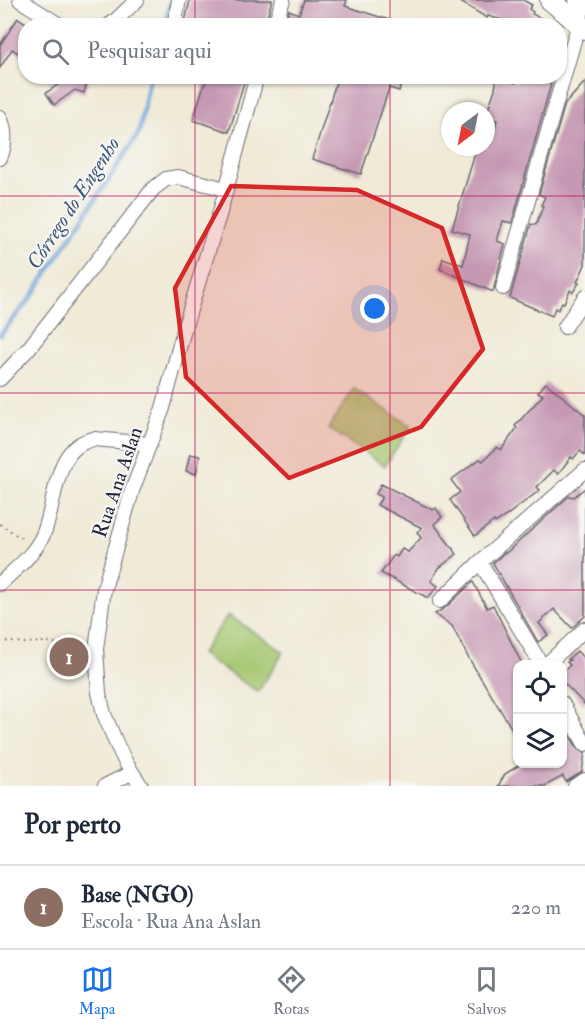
<!DOCTYPE html>
<html lang="pt">
<head>
<meta charset="utf-8">
<style>
	:root { --surface:#fff; --page:#f6f6f7; --text:#1f2937; --muted:#747a83; --line:#e0e1e3; --accent:#1a73e8 }
	body { margin:0; font-family:"IM FELL Double Pica",serif; background:var(--page); color:var(--text) }
	.controls { position:absolute; right:18px; bottom:18px; display:grid; overflow:hidden; border-radius:12px; box-shadow:0 2px 4px #0004 }
	.controls button { width:54px; height:54px; display:grid; place-items:center; padding:0; border:0; border-bottom:2px solid var(--line); background:var(--surface); color:var(--text); font:30px sans-serif }
	.compass { position:absolute; left:441px; top:102px; width:54px; height:54px; border-radius:50%; background:var(--surface); box-shadow:0 2px 4px #0004; rotate:212deg }
	.you { position:absolute; left:375px; top:309px; width:21px; height:21px; margin:-15px; border:4px solid #fff; border-radius:50%; background:#1a73e8; box-shadow:0 0 0 9px #1a73e833 }
	.badge { display:grid; place-items:center; width:39px; height:39px; border-radius:50%; background:var(--accent); color:#fff; font-size:20px; font-weight:700 }
	.pin { position:absolute; translate:-50% -50%; border:3px solid #fff; box-shadow:0 2px 6px #0006 }
	.list { margin:0; padding:0; list-style:none }
	h2 { display:flex; justify-content:space-between; align-items:center; height:78px; margin:0; padding:0 24px; font-size:26px }
	h2 small { font-size:20px; font-weight:400; color:var(--muted) }
	.list li { display:grid; grid-template-columns:39px 1fr auto; gap:18px; align-items:center; box-sizing:border-box; height:84px; padding:0 24px; border-top:2px solid var(--line) }
	.list b { display:block; font-size:22px; white-space:nowrap }
	.list p { margin:0; font-size:20px; white-space:nowrap; color:var(--muted) }
	.list em { font-size:20px; font-style:normal; color:var(--muted) }
	.icon { flex:none; width:33px; height:33px; fill:none; stroke:currentColor; stroke-width:2; stroke-linecap:round; stroke-linejoin:round }
	.map { position:relative; flex:none; width:585px; height:786px; overflow:hidden }
	.search { position:absolute; background:var(--surface); box-shadow:0 2px 4px #0004; left:18px; right:18px; top:18px; height:66px; display:flex; align-items:center; gap:15px; box-sizing:border-box; padding:0 21px; border-radius:24px; color:var(--muted); font-size:22px }
	.sheet { height:162px; background:var(--surface) }
	nav { display:flex; justify-content:space-around; align-items:center; box-sizing:border-box; height:84px; border-top:2px solid var(--line); background:var(--surface); font-size:16px; color:var(--muted) }
	nav a { display:grid; justify-items:center; gap:3px }
	nav .on { color:var(--accent) }
	.map>svg:first-child { display:block }
</style>
</head>
<body>
<div class="map">
<svg width="585" height="786" viewBox="0 0 585 786">
	<rect width="100%" height="100%" fill="#f6f6f2"/>
	<filter id="ink" filterUnits="userSpaceOnUse"><feTurbulence type="fractalNoise" baseFrequency=".0167" numOctaves="2"/><feDisplacementMap in="SourceGraphic" scale="12" xChannelSelector="R" yChannelSelector="G"/><feConvolveMatrix kernelMatrix="1 2 1 2 8 2 1 2 1" color-interpolation-filters="sRGB"/></filter>
	<filter id="wash" filterUnits="userSpaceOnUse"><feTurbulence type="fractalNoise" baseFrequency=".008" numOctaves="4" result="noise"/><feDisplacementMap in="SourceGraphic" scale="24" xChannelSelector="R" yChannelSelector="G"/><feGaussianBlur stdDeviation="1.35" result="paint"/><feColorMatrix in="noise" values="0 0 0 0 0 0 0 0 0 0 0 0 0 0 0 0 0 1.4 0 .05"/><feComposite in="paint" operator="in"/></filter>
	<g filter="url(#wash)">
		<rect width="100%" height="100%" fill="#f0ead6"/>
		<g fill="#a5c66e" stroke="#647454" stroke-width="1.5">
			<polygon points="354,389 411,426 385,466 328,428"/>
			<polygon points="228,615 284,652 258,692 201,654"/>
		</g>
		<g fill="none" stroke-linecap="round" stroke-linejoin="round">
			<g stroke="#6ba3da" stroke-width="4.5">
				<polyline points="164,26 171,0"/>
				<polyline points="0,335 32,296 139,133 150,76"/>
			</g>
		</g>
		<g id="blocks">
			<g fill="#c698b3">
				<polygon points="190,0 272,0 265,26 184,26"/>
				<polygon points="304,0 347,0 345,6 399,23 399,26 284,26 289,10 299,14"/>
				<polygon points="457,0 523,0 532,5 529,9 533,12 532,14 557,26 511,26 512,23 488,16 487,18"/>
				<polygon points="18,18 26,23 26,58 12,49 0,68 0,45"/>
				<polygon points="42,76 89,76 84,93 75,90 54,105 46,93 59,84 42,78"/>
				<polygon points="209,76 246,76 229,132 193,120 204,85"/>
				<polygon points="338,76 404,76 399,91 389,88 361,174 312,159"/>
				<polygon points="518,76 532,76 548,81 551,84 512,223 503,221 497,241 505,244 493,292 440,269 443,258 463,265 470,234 452,229 477,147 486,147 486,140 491,142 497,120 486,117 486,115 495,89 497,78 516,83"/>
				<polygon points="585,82 585,265 577,282 579,283 573,292 570,290 564,303 562,302 558,310 555,308 552,316 510,298 531,224 536,225 543,206 541,205 545,197 539,194 565,104"/>
				<polygon points="546,383 585,415 585,455 580,451 573,459 571,457 558,474 554,470 537,487 540,490 506,516 495,523 494,521 475,536 450,500 460,492 451,480 480,459 483,461 497,447 501,450 517,428 515,426 543,395 538,392"/>
				<polygon points="190,454 200,456 196,474 186,471"/>
				<polygon points="381,484 433,510 436,508 442,517 434,524 457,554 439,568 431,581 438,586 428,598 381,573 394,555 397,557 402,549 408,552 421,538 417,532 422,528 377,505 382,497 376,494"/>
				<polygon points="585,488 585,616 572,628 554,609 539,623 548,635 538,642 493,563 505,552 506,553 569,496 574,497"/>
				<polygon points="473,582 487,608 493,605 522,664 518,664 518,739 468,657 452,626 435,614 446,607"/>
				<polygon points="577,651 585,660 585,705 562,681 562,673 570,665 567,662 570,660 568,659"/>
				<polygon points="567,731 578,749 585,753 582,772 566,782 563,776 545,786 498,786 505,774 521,764 562,764 562,735"/>
			</g>
		</g>
	</g>
	<g filter="url(#ink)">
		<use href="#blocks" fill-opacity="0" stroke="#6a6871" stroke-width="1.5"/>
		<g fill="none" stroke-linecap="round" stroke-linejoin="round">
			<defs>
				<g id="street">
					<polyline points="20,0 61,26"/>
					<polyline points="108,26 114,22 137,0"/>
					<polyline points="174,26 179,0"/>
					<polyline points="274,26 283,0"/>
					<path d="M0,117C6,131 6,144 0,158"/>
					<polyline points="503,288 581,16"/>
					<polyline points="565,327 585,297"/>
					<polyline points="0,379 29,348 153,189 166,179 178,177 226,189"/>
					<polyline points="480,562 541,664"/>
					<path d="M0,584C15,569 34,555 43,535C57,504 52,446 94,439L150,444"/>
					<polyline points="440,601 480,562 585,470"/>
					<polyline points="547,664 585,629"/>
					<polyline points="562,703 585,744"/>
					<polyline points="105,786 131,773"/>
					<polyline points="141,786 126,763 117,745 104,714 99,693 96,649 104,589 132,491 163,408 185,326 220,212 257,76"/>
					<polyline points="575,786 585,780"/>
				</g>
				<g id="secondary">
					<polyline points="550,0 585,29"/>
					<polyline points="579,0 585,5"/>
				</g>
			</defs>
			<use href="#street" stroke="#6a6871" stroke-width="16"/>
			<use href="#secondary" stroke="#6a6871" stroke-width="22"/>
			<g stroke="#6a6871" stroke-width="2" stroke-dasharray="1.5 4.5" stroke-linecap="butt">
				<polyline points="0,524 24,540"/>
				<polyline points="0,641 25,643 42,642 84,646"/>
			</g>
			<use href="#street" stroke="#fff" stroke-width="14"/>
			<use href="#secondary" stroke="#fff" stroke-width="20"/>
		</g>
	</g>
	<path fill="#d62828" fill-opacity="0.2" stroke="#d62828" stroke-width="4.5" stroke-linejoin="round" d="M231,186L357,190L442,228L483,349L421,427L289,478L186,377L175,288Z"/>
	<path fill="none" stroke="#c2185b" stroke-width="1.5" stroke-opacity="0.55" d="M195,0V26M390,0V26M195,76V786M390,76V786M0,196H585M0,393H585M0,590H585"/>
	<g text-anchor="middle" stroke-width="4.5" stroke-linejoin="round" paint-order="stroke">
		<g font-size="20" fill="#22223b" stroke="#f6f6f2">
			<text transform="translate(117 482) rotate(-71)" y="7">Rua Ana Aslan</text>
		</g>
		<g font-size="21" font-style="italic" fill="#3f567b" stroke="#f6f6f2">
			<text transform="translate(73 203) rotate(-57)" y="7">Córrego do Engenho</text>
		</g>
	</g>
</svg>
<div class="controls">
<button><svg class="icon" aria-label="locate" viewBox="0 0 24 24"><circle cx="12" cy="12" r="6"/><path d="M12 2v4M12 18v4M2 12h4M18 12h4"/></svg></button>
<button><svg class="icon" aria-label="layers" viewBox="0 0 24 24"><path d="M12 4l9 5-9 5-9-5zM3 14l9 5 9-5"/></svg></button>
</div>
<svg class="compass" viewBox="-18 -18 36 36"><path d="M0-13l5 13h-10z" fill="#e53935"/><path d="M0 13l5-13h-10z" fill="#747a83"/></svg>
<div class="you"></div>
<div class="pin badge" style="left:69px;top:657px;background:#8d6e63">1</div>
<div class="search"><svg class="icon" aria-label="search" viewBox="0 0 24 24"><circle cx="10" cy="10" r="6"/><path d="M15 15l6 6"/></svg>Pesquisar aqui</div>
</div>
<section class="sheet">
<h2>Por perto<small></small></h2>
<ul class="list">
<li><span class="badge" style="background:#8d6e63">1</span><div><b>Base (NGO)</b><p>Escola · Rua Ana Aslan</p></div><em>220 m</em></li>
</ul>
</section>
<nav>
<a class="on"><svg class="icon" aria-label="map" viewBox="0 0 24 24"><path d="M3 6l6-2 6 2 6-2v14l-6 2-6-2-6 2zM9 4v14M15 6v14"/></svg>Mapa</a>
<a><svg class="icon" aria-label="directions" viewBox="0 0 24 24"><path d="M12 3l9 9-9 9-9-9zM9 14v-3h6M13 9l2 2-2 2"/></svg>Rotas</a>
<a><svg class="icon" aria-label="saved" viewBox="0 0 24 24"><path d="M7 4h10v16l-5-4-5 4z"/></svg>Salvos</a>
</nav>
</body>
</html>
